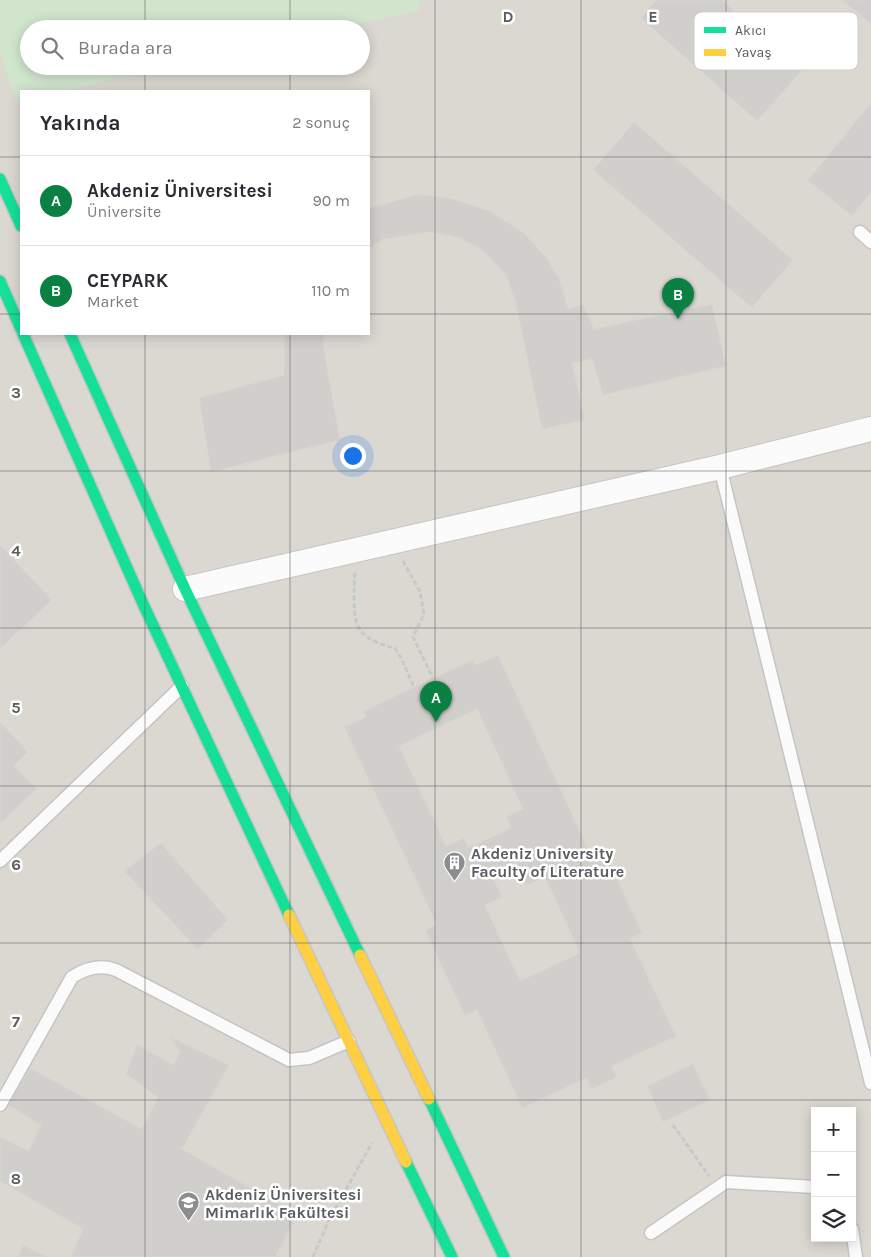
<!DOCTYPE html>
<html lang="tr">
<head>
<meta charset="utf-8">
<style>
	:root { --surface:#fff; --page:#f2f2f3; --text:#2b2b33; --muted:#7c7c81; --line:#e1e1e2; --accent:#0b8043 }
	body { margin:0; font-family:Karla,sans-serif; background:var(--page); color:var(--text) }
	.controls { position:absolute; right:15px; bottom:15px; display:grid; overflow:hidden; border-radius:0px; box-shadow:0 2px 12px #0003 }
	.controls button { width:45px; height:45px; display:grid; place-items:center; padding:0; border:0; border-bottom:1px solid var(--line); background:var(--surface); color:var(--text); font:25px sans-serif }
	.you { position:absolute; left:352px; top:455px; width:18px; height:18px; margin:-12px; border:4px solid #fff; border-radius:50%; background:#1a73e8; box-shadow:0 0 0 8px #1a73e833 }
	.badge { display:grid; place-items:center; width:32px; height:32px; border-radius:50%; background:var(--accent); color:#fff; font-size:16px; font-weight:700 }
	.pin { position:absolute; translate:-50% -41px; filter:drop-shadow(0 1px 2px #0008) }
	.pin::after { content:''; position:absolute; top:26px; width:18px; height:15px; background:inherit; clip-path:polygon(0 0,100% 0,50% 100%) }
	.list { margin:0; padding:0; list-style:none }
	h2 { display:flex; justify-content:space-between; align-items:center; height:65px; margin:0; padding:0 20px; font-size:21px }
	h2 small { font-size:16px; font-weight:400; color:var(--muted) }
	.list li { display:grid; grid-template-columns:32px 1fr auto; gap:15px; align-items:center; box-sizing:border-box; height:90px; padding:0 20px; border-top:1px solid var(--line) }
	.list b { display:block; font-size:19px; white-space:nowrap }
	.list p { margin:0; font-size:16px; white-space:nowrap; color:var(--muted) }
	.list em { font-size:16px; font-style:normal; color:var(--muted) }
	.icon { flex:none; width:28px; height:28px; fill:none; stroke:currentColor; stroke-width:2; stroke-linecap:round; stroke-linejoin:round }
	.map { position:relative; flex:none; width:871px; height:1257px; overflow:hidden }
	.search { position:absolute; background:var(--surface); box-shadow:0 2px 12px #0003; left:20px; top:20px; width:350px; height:55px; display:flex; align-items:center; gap:12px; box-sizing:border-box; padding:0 18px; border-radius:28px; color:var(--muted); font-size:19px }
	.panel { position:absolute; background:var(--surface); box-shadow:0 2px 12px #0003; left:20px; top:90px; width:350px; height:245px; border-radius:0px }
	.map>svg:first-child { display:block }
</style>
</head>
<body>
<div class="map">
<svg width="871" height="1257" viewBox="0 0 871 1257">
	<rect width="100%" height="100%" fill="#e9e7e2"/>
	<path fill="#dbd8d1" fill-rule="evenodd" d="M0,0H871V1257H0ZM29,29H361V66H29ZM21,91H369V334H21ZM815,1111H852V1238H815Z"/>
	<polygon fill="#d1e5cd" points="0,0 419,0 419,10 337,29 29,29 29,66 171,66 61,91 21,91 21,100 16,101 0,52"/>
	<g fill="#d0cfcc" stroke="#d8d6d2" fill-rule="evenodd">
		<polygon points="656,0 722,0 802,71 757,121 641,18"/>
		<polygon points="842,0 871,0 871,24"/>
		<polygon points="871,103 871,192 852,216 808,180"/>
		<polygon points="634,122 793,260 752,308 593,170"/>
		<polygon points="420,194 453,199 490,211 524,233 545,256 559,278 568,309 583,304 594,329 712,304 726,366 603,395 592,359 572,363 585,420 542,429 516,304 506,275 481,249 458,237 429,232 383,239 369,248 369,208"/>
		<polygon points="285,334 324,334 323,345 340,440 211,472 199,398 284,375"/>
		<polygon points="0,545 52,600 0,649"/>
		<path d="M498,655L590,853L602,847L642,933L630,938L676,1036L612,1066L617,1077L592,1089L586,1078L522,1108L477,1010L465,1016L425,930L437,925L344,727L366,717L364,711L414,687L473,660L476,665ZM477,709L523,809L506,817L511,828L468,848L464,838L446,846L399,746ZM516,862L527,885L545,877L580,953L520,981L485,905L502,897L491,874Z"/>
		<polygon points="0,722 28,752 14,766 36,789 0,824"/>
		<polygon points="161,843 228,920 198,949 124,871"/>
		<polygon points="170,1037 229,1065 182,1149 298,1215 275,1257 71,1257 83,1229 0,1181 0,1137 29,1151 41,1125 8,1105 30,1068 142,1129 158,1097 126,1074 137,1045 174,1065 180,1052"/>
		<polygon points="693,1064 710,1100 663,1122 647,1086"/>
		<polygon points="23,1245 48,1257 19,1257"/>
	</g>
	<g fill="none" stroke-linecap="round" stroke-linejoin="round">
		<defs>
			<g id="lane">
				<polyline points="860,232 871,242"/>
				<polyline points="720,467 871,1083"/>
				<polyline points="0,861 182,686"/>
				<path d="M0,1105L72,977C86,968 100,964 116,970L289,1060L309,1058L349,1041"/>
				<polyline points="852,1229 856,1257"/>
				<polyline points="651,1233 726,1182 815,1187"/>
			</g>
			<polyline id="street" points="185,589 720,467 871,429"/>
			<g id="fast">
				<polyline points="0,179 21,226"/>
				<polyline points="0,281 21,329"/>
				<polyline points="23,334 144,606 289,915"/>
				<polyline points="70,334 185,589 360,955"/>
				<polyline points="429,1099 504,1257"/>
				<polyline points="406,1162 452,1257"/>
			</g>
			<g id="slow">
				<polyline points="289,915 406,1162"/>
				<polyline points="360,955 429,1099"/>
			</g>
		</defs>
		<use href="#lane" stroke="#c5c5c5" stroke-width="15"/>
		<use href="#street" stroke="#c5c5c5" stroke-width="26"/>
		<use href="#fast" stroke="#c6c6c6" stroke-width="14"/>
		<use href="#slow" stroke="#c6c6c6" stroke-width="14"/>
		<g stroke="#c4cac6" stroke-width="3" stroke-dasharray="5 2.5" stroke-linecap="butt">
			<polyline points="403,561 420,592 424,614 413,637 433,678"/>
			<path d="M355,573C354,584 353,615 357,624C363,639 381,645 395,648L401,658L414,687"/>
			<polyline points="673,1125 709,1176"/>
			<polyline points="313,1257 329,1220 372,1143"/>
		</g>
		<use href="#lane" stroke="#fcfbfb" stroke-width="12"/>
		<use href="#street" stroke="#fcfbfb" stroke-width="24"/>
		<use href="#fast" stroke="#16e098" stroke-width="11"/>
		<use href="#slow" stroke="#ffcf43" stroke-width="11"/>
	</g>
	<path fill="none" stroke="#585d61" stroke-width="1" stroke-opacity="0.55" d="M145,0V29M290,0V29M435,0V1257M581,0V1257M726,0V1257M145,66V91M290,66V91M0,157H21M369,157H871M0,314H21M369,314H871M145,334V1257M290,334V1257M0,471H871M0,628H871M0,786H871M0,943H871M0,1100H871"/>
	<defs>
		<symbol id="building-pin" viewBox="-11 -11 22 30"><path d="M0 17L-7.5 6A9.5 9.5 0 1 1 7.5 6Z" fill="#8b8d8e" stroke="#fff"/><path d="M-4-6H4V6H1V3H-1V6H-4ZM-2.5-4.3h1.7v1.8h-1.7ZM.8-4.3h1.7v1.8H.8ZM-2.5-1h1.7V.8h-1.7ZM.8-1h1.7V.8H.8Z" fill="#fff"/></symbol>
		<symbol id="university-pin" viewBox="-11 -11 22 30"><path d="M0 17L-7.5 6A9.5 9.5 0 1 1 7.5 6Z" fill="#8b8d8e" stroke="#fff"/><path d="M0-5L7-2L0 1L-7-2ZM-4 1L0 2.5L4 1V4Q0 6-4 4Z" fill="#fff"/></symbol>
	</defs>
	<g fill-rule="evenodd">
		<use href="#building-pin" x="442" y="850" width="25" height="34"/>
		<use href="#university-pin" x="176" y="1190" width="25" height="34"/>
	</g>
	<g text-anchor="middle" stroke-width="5" stroke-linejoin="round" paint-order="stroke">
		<g font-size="16" font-weight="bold" fill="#585d61" stroke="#fff" text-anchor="start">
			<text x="471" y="859">Akdeniz University<tspan x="471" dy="18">Faculty of Literature</tspan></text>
			<text x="205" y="1200">Akdeniz Üniversitesi<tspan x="205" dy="18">Mimarlık Fakültesi</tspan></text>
		</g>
	</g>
	<rect x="694" y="12" width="164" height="58" rx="8" fill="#fff" stroke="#cdced0" stroke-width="1"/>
	<rect x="704" y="27" width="22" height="6" fill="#16e098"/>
	<rect x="704" y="49" width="22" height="7" fill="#ffcf43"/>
	<g font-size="14" fill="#585d61">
		<text x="735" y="35">Akıcı</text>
		<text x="735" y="57">Yavaş</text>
	</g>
	<g font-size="16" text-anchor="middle" font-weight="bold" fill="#585d61" stroke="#fff" stroke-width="5" stroke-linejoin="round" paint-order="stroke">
		<text x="508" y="22">D</text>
		<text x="653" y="22">E</text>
		<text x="16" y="398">3</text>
		<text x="16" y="556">4</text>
		<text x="16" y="713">5</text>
		<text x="16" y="870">6</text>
		<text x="16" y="1027">7</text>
		<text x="16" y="1184">8</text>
	</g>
</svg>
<div class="controls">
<button>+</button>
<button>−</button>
<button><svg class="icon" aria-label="layers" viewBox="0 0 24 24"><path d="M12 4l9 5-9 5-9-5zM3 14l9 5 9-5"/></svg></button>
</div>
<div class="you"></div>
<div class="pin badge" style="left:436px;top:722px">A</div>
<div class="pin badge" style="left:678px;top:319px">B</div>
<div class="search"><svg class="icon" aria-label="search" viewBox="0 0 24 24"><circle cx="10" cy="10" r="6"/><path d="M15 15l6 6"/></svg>Burada ara</div>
<section class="panel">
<h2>Yakında<small>2 sonuç</small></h2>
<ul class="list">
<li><span class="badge">A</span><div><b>Akdeniz Üniversitesi</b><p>Üniversite</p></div><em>90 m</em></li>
<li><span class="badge">B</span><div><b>CEYPARK</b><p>Market</p></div><em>110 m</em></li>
</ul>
</section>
</div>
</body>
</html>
